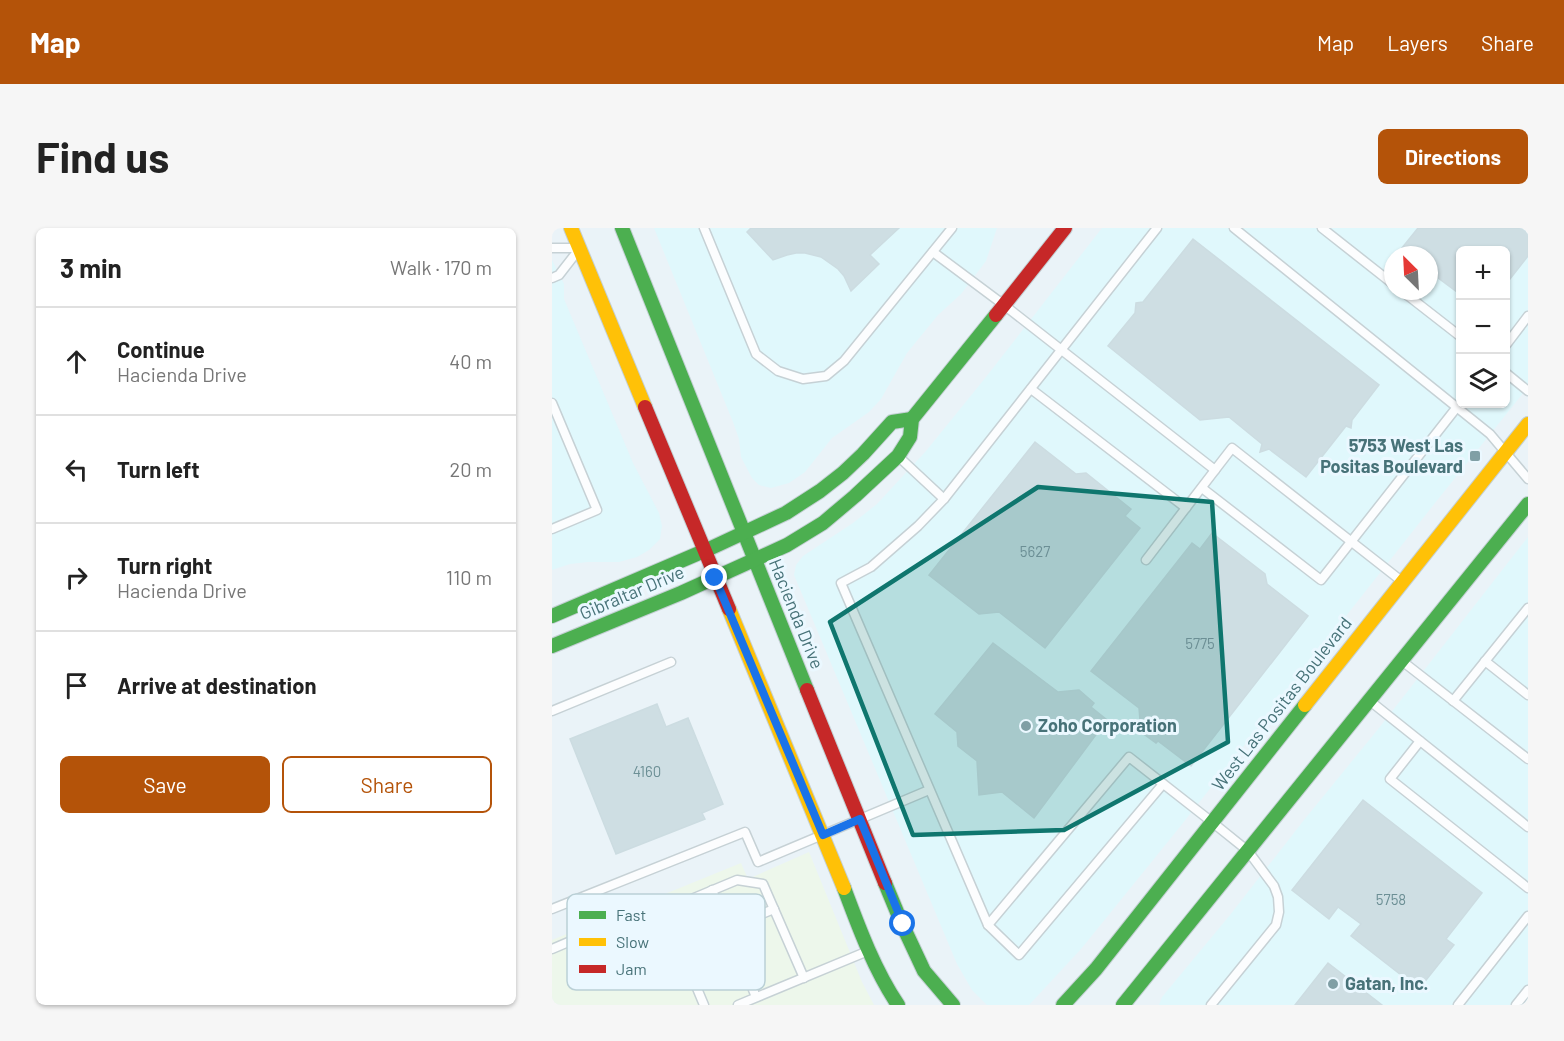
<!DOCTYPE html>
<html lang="en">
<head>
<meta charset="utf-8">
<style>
	:root { --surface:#fff; --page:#f6f6f6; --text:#222; --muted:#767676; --line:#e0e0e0; --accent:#b45309 }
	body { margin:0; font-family:Barlow,sans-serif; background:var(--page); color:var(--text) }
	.controls { position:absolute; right:18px; top:18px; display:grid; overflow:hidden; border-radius:9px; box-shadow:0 2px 4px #0004 }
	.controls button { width:54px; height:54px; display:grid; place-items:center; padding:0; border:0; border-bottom:2px solid var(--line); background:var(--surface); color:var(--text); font:30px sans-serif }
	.compass { position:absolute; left:832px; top:18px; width:54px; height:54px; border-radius:50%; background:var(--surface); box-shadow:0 2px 4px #0004; rotate:336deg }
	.stop { position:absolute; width:18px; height:18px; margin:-14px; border:4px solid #1a73e8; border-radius:50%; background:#fff }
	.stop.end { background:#1a73e8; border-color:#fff; box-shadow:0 2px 6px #0008 }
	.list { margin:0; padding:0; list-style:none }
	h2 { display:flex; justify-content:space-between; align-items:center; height:78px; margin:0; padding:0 24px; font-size:26px }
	h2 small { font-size:20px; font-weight:400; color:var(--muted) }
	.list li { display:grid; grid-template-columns:39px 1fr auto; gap:18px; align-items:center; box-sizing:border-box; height:108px; padding:0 24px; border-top:2px solid var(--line) }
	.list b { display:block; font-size:22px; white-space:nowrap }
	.list p { margin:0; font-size:20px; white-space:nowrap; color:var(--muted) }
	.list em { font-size:20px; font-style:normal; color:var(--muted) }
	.actions { display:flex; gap:12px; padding:18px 24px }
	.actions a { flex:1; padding:14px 0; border:2px solid var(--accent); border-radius:9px; text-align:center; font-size:21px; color:var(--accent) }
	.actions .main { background:var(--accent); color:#fff }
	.icon { flex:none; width:33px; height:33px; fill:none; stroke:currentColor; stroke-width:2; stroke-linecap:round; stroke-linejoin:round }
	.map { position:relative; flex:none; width:976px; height:777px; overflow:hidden; border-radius:9px }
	header { display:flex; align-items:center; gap:36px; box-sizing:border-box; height:84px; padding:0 30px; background:var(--accent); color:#fff }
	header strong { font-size:28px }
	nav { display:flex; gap:33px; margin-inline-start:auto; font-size:21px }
	.intro { display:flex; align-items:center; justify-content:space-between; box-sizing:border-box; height:144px; padding:0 36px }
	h1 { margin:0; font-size:42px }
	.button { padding:15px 27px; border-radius:9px; background:var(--accent); color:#fff; font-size:21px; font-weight:700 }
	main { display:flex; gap:36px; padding:0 36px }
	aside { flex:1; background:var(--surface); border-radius:9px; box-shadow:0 2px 4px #0004 }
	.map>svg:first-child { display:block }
</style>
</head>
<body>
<header>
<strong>Map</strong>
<nav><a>Map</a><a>Layers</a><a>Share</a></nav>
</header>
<div class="intro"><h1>Find us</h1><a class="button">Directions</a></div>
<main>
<aside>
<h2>3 min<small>Walk · 170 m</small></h2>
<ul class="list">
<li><svg class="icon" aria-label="ahead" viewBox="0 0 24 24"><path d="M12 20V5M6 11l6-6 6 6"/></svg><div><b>Continue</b><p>Hacienda Drive</p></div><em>40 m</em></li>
<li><svg class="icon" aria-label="left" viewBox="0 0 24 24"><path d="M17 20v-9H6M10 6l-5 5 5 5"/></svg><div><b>Turn left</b></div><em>20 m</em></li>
<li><svg class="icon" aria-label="right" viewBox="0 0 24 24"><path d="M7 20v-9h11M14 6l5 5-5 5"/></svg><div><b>Turn right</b><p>Hacienda Drive</p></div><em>110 m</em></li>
<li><svg class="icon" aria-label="arrive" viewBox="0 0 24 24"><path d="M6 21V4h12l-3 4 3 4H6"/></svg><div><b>Arrive at destination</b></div></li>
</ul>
<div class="actions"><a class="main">Save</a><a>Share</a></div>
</aside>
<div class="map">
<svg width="976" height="777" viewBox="0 0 976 777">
	<rect width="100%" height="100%" fill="#eaf3f8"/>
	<g fill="#e0f8fc" fill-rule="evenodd">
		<polygon points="102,0 445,0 434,33 409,66 386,87 355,125 329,171 317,184 280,210 253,244 237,255 219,260 207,257 200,250 189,229 187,211 181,194"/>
		<path d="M550,0H976V159L883,275L627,600L529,721L477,777H435L420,762L405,736L242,347L244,337L251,328L301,295L325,276L374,223L434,149ZM909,22H954V176H909ZM841,27H877V63H841Z"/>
		<polygon points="0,32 12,56 12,71 81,235 107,285 110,298 108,311 97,322 85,329 67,334 36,334 18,336 0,342"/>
		<polygon points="976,309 976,777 607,777 610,769 678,687 752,592 827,500"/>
	</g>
	<polygon fill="#edf7eb" points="257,624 310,754 322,777 0,777 0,712 189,635 196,651"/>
	<g fill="#cedee3" stroke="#ccdce1" stroke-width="1.5">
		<polygon points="199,0 347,0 318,27 327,36 299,63 292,48 286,41 269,29 253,25 244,25 235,27 221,32 195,4"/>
		<polygon points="866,0 976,0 976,28 954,56 954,22 909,22 909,67 877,43 877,27 857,27 849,21"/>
		<polygon points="641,11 827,157 800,192 799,200 794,198 754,249 717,221 708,224 710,216 677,189 648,192 556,118 583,85 584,75 591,74"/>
		<polygon points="483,214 524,246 534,245 579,281 573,288 588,300 493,420 447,384 427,386 377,347"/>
		<polygon points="660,305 713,346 715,356 756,388 639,538 606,513 604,515 589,504 587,480 539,443 640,315 648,321"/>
		<polygon points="441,415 506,464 527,462 542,475 539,479 555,492 482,590 450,564 427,567 425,533 406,518 405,504 383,486"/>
		<polygon points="105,476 114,499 136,490 171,576 150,585 153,591 64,626 18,511"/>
		<polygon points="811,572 930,665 894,711 902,717 867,761 799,708 809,696 786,679 777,691 740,662"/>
		<polygon points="776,735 830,777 743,777"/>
	</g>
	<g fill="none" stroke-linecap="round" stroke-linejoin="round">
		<defs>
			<g id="lane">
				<polyline points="152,0 204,126 226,143 251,151 274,148 292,133 400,0"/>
				<polyline points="605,0 392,271 366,298 319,339 289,355 436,697 467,727 611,556"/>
				<polyline points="682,0 938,206 976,251"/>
				<polyline points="770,0 841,56"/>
				<polyline points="0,20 28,20 7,47 0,50"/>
				<polyline points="381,24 452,77 663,242 680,220 847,351"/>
				<polyline points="850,63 909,109"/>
				<polyline points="954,117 976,88"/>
				<polyline points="954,145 976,163"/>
				<polyline points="479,161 634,280"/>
				<polyline points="0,175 45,282 0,301"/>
				<polyline points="348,230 392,271"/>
				<polyline points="650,260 769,352 905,179"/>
				<polyline points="594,332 663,242"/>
				<polyline points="850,433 976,531"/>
				<polyline points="933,433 976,467"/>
				<polyline points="818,473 976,599"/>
				<polyline points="901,473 976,380"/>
				<polyline points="0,483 119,434"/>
				<polyline points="868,513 838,551 976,660"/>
				<polyline points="160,662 204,769"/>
				<polyline points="0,681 193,604 206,634 377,562"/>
				<polyline points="436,697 577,529 660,594 696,623 722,658 726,669 727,684 724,697 659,777"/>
				<polyline points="175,700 222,681"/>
				<polyline points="0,721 54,698 64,702"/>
				<polyline points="152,777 116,691 118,680 185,652 211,656 252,750"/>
				<polyline points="186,777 316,723"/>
				<polyline points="906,777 976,688"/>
				<polyline points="964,777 976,762"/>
			</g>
			<g id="fast">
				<polyline points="70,0 255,462"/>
				<polyline points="0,388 159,320 234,285 268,263 291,245 311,226 340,194 360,191"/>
				<polyline points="0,418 129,365 235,317 271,295 303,268 346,228 358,209 360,191 444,87"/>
				<polyline points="333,655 350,696 372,743 401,777"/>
				<path d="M292,660C307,700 322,741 346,777"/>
				<polyline points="511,777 544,741 753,477"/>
				<polyline points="571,777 976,276"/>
			</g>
			<g id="slow">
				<polyline points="19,0 93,179"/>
				<polyline points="177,381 292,660"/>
				<polyline points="753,477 976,196"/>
			</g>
			<g id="jam">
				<polyline points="444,87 513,0"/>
				<polyline points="93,179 177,381"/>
				<polyline points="255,462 333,655"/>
			</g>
		</defs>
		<use href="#lane" stroke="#c6d1d5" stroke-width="11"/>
		<use href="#fast" stroke="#c4d0d4" stroke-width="16"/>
		<use href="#slow" stroke="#c4d0d4" stroke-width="16"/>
		<use href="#jam" stroke="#c4d0d4" stroke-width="16"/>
		<use href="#lane" stroke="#fcfdfe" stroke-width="8"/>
		<use href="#fast" stroke="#4caf50" stroke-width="14"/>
		<use href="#slow" stroke="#ffc107" stroke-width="14"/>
		<use href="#jam" stroke="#c62828" stroke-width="14"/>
	</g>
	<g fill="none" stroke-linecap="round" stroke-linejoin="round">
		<polyline stroke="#1a73e8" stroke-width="8" points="163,350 271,607 308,591 351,696"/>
	</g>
	<path fill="#0f766e" fill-opacity="0.2" stroke="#0f766e" stroke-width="4.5" stroke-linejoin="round" d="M486,259L660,274L676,514L512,602L361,607L278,394Z"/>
	<g fill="#809fa5" stroke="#ebf8ff" stroke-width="2">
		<rect x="917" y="222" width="12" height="12" rx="3"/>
		<circle cx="474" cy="498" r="6"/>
		<circle cx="781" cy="756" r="6"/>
	</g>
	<g text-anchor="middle" stroke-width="6" stroke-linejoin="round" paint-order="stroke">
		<g font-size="15" fill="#6c8f95">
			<text x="483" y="329">5627</text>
			<text x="648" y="421">5775</text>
			<text x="95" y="549">4160</text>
			<text x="839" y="677">5758</text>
		</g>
		<g font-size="18" font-weight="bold" fill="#477278" stroke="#ebf8ff" text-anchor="start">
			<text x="911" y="224" text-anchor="end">5753 West Las<tspan x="911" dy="21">Positas Boulevard</tspan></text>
			<text x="486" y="504">Zoho Corporation</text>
			<text x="793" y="762">Gatan, Inc.</text>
		</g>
		<g font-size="18" fill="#477278" stroke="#ebf8ff">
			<text transform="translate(80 365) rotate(-23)" y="6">Gibraltar Drive</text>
			<text transform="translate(244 386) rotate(68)" y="6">Hacienda Drive</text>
			<text transform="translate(730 476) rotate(-52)" y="6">West Las Positas Boulevard</text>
		</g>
	</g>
	<rect x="15" y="666" width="198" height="96" rx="9" fill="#ebf8ff" stroke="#bad0d6" stroke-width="1.5"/>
	<rect x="27" y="683" width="27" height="8" fill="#4caf50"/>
	<rect x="27" y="710" width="27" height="8" fill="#ffc107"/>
	<rect x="27" y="737" width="27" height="8" fill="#c62828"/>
	<g font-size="16" fill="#477278">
		<text x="64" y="693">Fast</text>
		<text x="64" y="720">Slow</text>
		<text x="64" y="747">Jam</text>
	</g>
</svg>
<div class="controls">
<button>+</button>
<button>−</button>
<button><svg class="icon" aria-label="layers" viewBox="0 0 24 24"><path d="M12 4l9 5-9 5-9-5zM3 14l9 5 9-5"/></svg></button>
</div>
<svg class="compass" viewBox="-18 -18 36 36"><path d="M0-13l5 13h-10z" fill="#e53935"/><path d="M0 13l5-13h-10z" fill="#767676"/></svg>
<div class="stop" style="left:351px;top:696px"></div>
<div class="stop end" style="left:163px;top:350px"></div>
</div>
</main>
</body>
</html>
